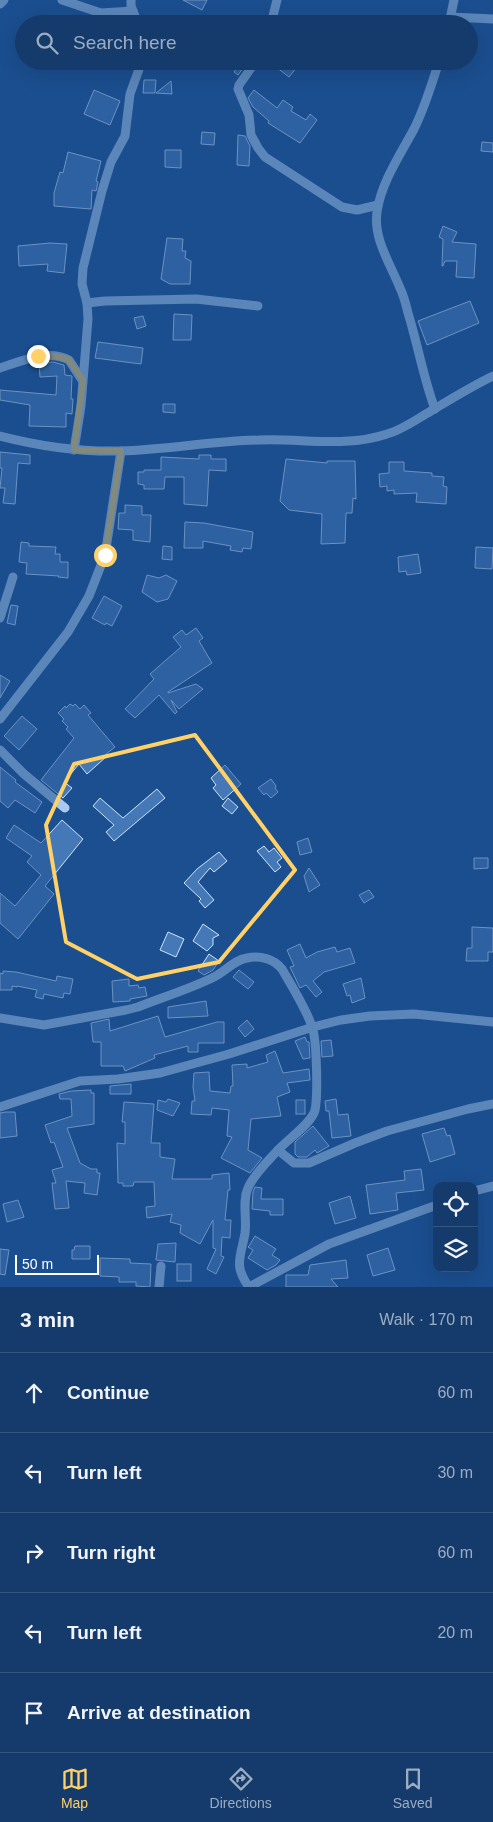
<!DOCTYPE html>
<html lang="en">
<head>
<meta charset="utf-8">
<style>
	:root { --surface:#143b6b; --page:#214673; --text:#f1f3f6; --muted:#9dadc1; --line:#33557e; --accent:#ffd166 }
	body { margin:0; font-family:Arial,sans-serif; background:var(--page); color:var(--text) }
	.controls { position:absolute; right:15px; bottom:15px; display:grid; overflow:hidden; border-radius:10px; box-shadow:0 5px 20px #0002 }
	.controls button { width:45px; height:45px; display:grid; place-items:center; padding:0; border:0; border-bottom:1px solid var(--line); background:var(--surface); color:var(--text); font:25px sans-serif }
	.scale { position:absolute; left:15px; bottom:12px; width:84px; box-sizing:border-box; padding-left:5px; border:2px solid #fff; border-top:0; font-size:14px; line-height:18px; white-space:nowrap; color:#fff; -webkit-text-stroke:4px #1b4f8f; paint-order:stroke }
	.stop { position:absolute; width:15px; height:15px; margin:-11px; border:4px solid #ffd166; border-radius:50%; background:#fff }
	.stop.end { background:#ffd166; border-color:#fff; box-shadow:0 1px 5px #0008 }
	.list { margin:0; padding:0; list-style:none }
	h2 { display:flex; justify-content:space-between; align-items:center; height:65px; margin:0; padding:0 20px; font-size:21px }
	h2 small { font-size:16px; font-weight:400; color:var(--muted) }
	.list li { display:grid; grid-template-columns:32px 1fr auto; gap:15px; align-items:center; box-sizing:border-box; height:80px; padding:0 20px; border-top:1px solid var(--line) }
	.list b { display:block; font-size:19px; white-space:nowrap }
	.list em { font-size:16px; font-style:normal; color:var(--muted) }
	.icon { flex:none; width:28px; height:28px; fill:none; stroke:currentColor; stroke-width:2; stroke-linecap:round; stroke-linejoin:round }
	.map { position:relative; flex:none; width:493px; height:1287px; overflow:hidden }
	.search { position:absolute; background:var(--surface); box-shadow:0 5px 20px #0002; left:15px; right:15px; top:15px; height:55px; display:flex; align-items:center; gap:12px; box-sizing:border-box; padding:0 18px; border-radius:28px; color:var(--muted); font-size:19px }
	.sheet { height:465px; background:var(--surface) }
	nav { display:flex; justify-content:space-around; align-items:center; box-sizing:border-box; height:70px; border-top:1px solid var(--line); background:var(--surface); font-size:14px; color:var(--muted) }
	nav a { display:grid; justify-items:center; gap:2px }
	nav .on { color:var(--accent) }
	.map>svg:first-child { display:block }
</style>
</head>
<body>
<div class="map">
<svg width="493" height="1287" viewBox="0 0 493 1287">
	<rect width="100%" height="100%" fill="#1b4f8f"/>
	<g fill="#4478b7" stroke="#cfe3fa">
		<polygon points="183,0 207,0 202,10"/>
		<polygon points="242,61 248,61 238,75 234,72"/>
		<polygon points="280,61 291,61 297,67 289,77 276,67"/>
		<polygon points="144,80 156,80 155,93 143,93"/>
		<polygon points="171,81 172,94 156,93"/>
		<polygon points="94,90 120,101 110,125 84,114"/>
		<polygon points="254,90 277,108 283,100 293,107 291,111 306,120 310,114 317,120 300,143 268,123 269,121 253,107 248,98"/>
		<polygon points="202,132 215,133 214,145 201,144"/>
		<polygon points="238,135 245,136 250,146 249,166 237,165"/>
		<polygon points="482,142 493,143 493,152 481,151"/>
		<polygon points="165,150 181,150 181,168 165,167"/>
		<polygon points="68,152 101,161 96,181 98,182 96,191 92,190 91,209 54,206 54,193 60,172 63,173"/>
		<polygon points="443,226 457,232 452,242 476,244 474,278 456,277 457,261 445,261 443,266 442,266 443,239 439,237"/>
		<polygon points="167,238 183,239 182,251 186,251 185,258 191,261 190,284 170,284 161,279"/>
		<polygon points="50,243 67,244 64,273 47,271 48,264 19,266 18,246"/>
		<polygon points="470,301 479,323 427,345 418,321"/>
		<polygon points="174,314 192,315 191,340 173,340"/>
		<polygon points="143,316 146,326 137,329 134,318"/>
		<polygon points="98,342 143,348 141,364 95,358"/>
		<polygon points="53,362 64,365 65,375 72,376 71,399 73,399 72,414 66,413 66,427 29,426 30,405 0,400 0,390 56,395 57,376 40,377 39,363"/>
		<polygon points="163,404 175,404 175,413 163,412"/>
		<polygon points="0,452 30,455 30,464 18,463 15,504 3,503 5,488 0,488 2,468 0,468"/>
		<polygon points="199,455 211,455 211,459 226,459 226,471 209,470 207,506 184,504 184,477 165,477 164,489 144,489 144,485 138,484 138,472 144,472 144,470 161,470 161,457 199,459"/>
		<polygon points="286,459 327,463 327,461 355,461 356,499 353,498 352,513 346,513 345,543 321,544 322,514 289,510 280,501"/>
		<polygon points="389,462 404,462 404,471 432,473 432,476 444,477 443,486 447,487 446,504 416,502 417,493 394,494 394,490 387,491 387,486 380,487 379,474 389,473"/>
		<polygon points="125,505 142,506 142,515 151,515 150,542 133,540 133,530 118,529 119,513 125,513"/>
		<polygon points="185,522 204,523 253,532 251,549 243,548 242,552 230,550 231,546 203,541 203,548 184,548"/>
		<polygon points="21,542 29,543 29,546 56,547 55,554 60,554 60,562 68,562 68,578 58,577 59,576 26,574 27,563 19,562"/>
		<polygon points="163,546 172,547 172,560 162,559"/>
		<polygon points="476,547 493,548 492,569 475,568"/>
		<polygon points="418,554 421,573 407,575 406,571 399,572 398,557"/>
		<polygon points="147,575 159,578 166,575 177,581 168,599 157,602 142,592"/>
		<polygon points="104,596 122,606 112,626 106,623 105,625 92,618"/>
		<polygon points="11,605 18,606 15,625 7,623"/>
		<polygon points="196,628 203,638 199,641 212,663 168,692 168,693 196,684 203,689 179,709 171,700 177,712 175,714 159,695 135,718 125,709 154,679 150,674 181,647 173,637 182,630 186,635"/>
		<polygon points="0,675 10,681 0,698"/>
		<polygon points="70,704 73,706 75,704 80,709 84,705 91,713 88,715 115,747 106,754 107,756 87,774 79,764 64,782 72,788 63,798 41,780 74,738 66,729 68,727 62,721 64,719 58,713 65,706 66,708"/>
		<polygon points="22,716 37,729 19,750 4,736"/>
		<polygon points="225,765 241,784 223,800 213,788 216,785 211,778"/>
		<polygon points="0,767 16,780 15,782 42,802 35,813 15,800 8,808 0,801"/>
		<polygon points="271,779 276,786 275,788 278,792 271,798 266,793 264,795 258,788"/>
		<polygon points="157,789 165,798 114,841 106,832 114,825 93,806 100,798 123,818"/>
		<polygon points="228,798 238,807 232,814 222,806"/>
		<polygon points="62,820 83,839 45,886 54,894 18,939 0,923 0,893 15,906 41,875 27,862 32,856 6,838 14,825 41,843"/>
		<polygon points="308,838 312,852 300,855 297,842"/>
		<polygon points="264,846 269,852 274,848 282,858 277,862 281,867 275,872 257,851"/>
		<polygon points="219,852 227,861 214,872 210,868 198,882 214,900 205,908 199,901 201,899 184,883 197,869"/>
		<polygon points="474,858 488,858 488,868 474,869"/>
		<polygon points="309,868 320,885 309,892 304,876"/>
		<polygon points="369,890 374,897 364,903 359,895"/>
		<polygon points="203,924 219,935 213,938 213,945 207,951 193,941"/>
		<polygon points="472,927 493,928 493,952 488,952 488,961 466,961 467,948 472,948"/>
		<polygon points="168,932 184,939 176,957 160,950"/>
		<polygon points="300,944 306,958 317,952 335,947 337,952 350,948 355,963 324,972 313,981 322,992 316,997 306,985 300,988 290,967 294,966 287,950"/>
		<polygon points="209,954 219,961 213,970 204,975 198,971"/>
		<polygon points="239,970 254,982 248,989 233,977"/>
		<polygon points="3,971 16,972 56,981 57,976 73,979 70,994 64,993 63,998 44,994 43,999 35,997 37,990 17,986 17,987 12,986 12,990 0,990 0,973 3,974"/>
		<polygon points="361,978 365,998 352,1003 350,995 347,996 343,984"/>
		<polygon points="129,979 129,986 138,985 139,988 145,987 147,996 130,999 130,1001 113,1002 112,981"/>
		<polygon points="206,1001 208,1016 168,1018 168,1007"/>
		<polygon points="158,1016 165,1037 217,1022 224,1022 224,1043 198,1043 198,1052 188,1052 188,1046 154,1055 155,1058 125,1071 123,1066 101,1066 101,1042 93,1042 91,1023 109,1019 110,1031"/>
		<polygon points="247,1020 254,1029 245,1037 238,1028"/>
		<polygon points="305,1037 307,1042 309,1042 310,1058 303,1059 295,1041"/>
		<polygon points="331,1040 333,1056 322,1057 321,1041"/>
		<polygon points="275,1051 283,1073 309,1069 310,1080 287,1083 290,1092 277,1097 281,1116 251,1119 248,1150 262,1158 250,1173 221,1158 232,1137 227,1136 229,1110 212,1108 211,1115 191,1114 192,1101 195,1101 193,1087 194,1073 209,1072 210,1091 230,1093 231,1086 233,1086 232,1065 247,1064 247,1068 268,1062 266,1055"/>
		<polygon points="131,1084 131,1094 110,1094 110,1086"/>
		<polygon points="91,1090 91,1093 94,1093 94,1124 67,1128 80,1163 91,1169 97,1169 97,1173 100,1173 97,1195 84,1193 85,1183 66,1181 69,1208 55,1209 52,1183 56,1183 52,1170 63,1167 54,1142 51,1143 45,1125 72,1116 71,1099 60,1099 59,1094 71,1091"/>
		<polygon points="168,1099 180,1103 173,1116 157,1110 158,1100 166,1102"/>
		<polygon points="336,1099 338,1115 348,1114 351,1136 332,1138 329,1111 326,1111 325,1101"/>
		<rect x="296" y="1100" width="9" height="14"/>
		<polygon points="124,1102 154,1104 151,1143 160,1143 160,1157 175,1159 172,1179 212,1179 212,1175 229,1173 230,1190 228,1190 225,1220 231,1220 230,1238 222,1237 221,1256 224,1257 216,1274 207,1269 216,1249 213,1248 213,1220 200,1244 180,1233 181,1225 170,1222 172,1214 147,1218 146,1207 155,1206 154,1182 134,1182 133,1186 123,1186 123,1183 118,1183 117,1143 125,1144 125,1122 122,1122"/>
		<polygon points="6,1112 15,1112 17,1136 0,1138 0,1113"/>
		<polygon points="313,1126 329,1146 317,1153 315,1150 307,1157 298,1157 295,1154 295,1142"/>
		<polygon points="444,1128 447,1136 450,1135 455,1154 430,1162 422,1134"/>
		<polygon points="421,1169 424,1190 396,1193 398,1210 370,1214 366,1185 405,1180 404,1171"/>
		<polygon points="255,1187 262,1188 261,1199 283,1199 283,1215 270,1215 270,1211 252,1209 253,1192"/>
		<polygon points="350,1196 356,1218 335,1224 329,1203"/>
		<polygon points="18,1200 24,1217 7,1222 3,1204"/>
		<polygon points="255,1236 276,1249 272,1255 280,1260 276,1265 267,1270 248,1258 253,1250 248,1247 249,1246"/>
		<polygon points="176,1243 175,1262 156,1260 158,1244"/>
		<polygon points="75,1246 90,1246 90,1259 72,1259 72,1250 74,1250"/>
		<polygon points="388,1248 395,1270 373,1276 367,1255"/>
		<polygon points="0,1249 9,1250 5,1275 0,1274"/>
		<polygon points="100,1258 130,1259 130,1263 151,1264 150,1287 136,1286 136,1282 119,1282 119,1277 100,1276"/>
		<polygon points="346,1260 348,1278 331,1279 338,1287 286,1287 286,1275 308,1275 310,1265"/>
		<rect x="177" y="1264" width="14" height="17"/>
	</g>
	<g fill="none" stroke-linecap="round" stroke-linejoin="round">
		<g stroke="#a9c9ee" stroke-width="9">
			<polyline points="62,0 101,13 133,11"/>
			<polyline points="131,0 131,6 138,24"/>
			<polyline points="0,4 4,0"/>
			<polyline points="451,17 493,19"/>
			<polyline points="271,24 277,0"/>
			<polyline points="449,24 454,0"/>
			<polyline points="256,61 239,85 238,89 249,115 251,135 258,148 265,157 342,207 357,210 378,205"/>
			<polyline points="87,303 105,301 196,299 258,306"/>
			<path d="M0,368C22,361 47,349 69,360L82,380"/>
			<path d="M435,409C423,377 418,345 408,313C406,305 404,296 400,288C391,265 373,239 377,212C381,183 400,155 414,129C425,107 432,84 439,61"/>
			<path d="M0,436C39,446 79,452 120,451C166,450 212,441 259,440C301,438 346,448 387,434C402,430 417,419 431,411C451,399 472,386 493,376"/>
			<polyline points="74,450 81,406 88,319 87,303 82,284 83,268 102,191 111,162 125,136 130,94 142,61"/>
			<polyline points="0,618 13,577"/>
			<polyline points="0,719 68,632 89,596 105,555 121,451"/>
			<polyline points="0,750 24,774 65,808"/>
			<path d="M0,1018L44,1025L126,1010L138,1007C163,997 190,989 214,977C226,971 234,960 247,958C260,955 274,959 282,969C291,985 307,1010 312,1027C317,1040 318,1096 315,1110C312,1123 288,1139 279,1149C269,1160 254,1174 248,1188C242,1201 247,1219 245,1233C241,1257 233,1265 249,1287L329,1244L437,1205"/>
			<polyline points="0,1107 80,1081 118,1079 160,1073 229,1054 313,1027 341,1020 370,1016 414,1014 493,1022"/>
			<polyline points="278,1150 294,1163 309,1163 355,1143 387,1131 468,1109 493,1104"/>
			<polyline points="474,1191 493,1186"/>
			<polyline points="159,1287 161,1266"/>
		</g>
	</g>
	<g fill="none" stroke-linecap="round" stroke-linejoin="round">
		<polyline stroke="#ffd166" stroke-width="6" points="38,356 55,356 68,359 83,380 74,450 121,451 105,555"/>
	</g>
	<path d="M0 0H493V1287H0ZM195,735L295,870L219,962L137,979L66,942L46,825L74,764Z" fill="#1b4f8f" fill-opacity=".55" fill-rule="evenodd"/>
	<path fill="none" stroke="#ffd166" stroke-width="4" stroke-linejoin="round" d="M195,735L295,870L219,962L137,979L66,942L46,825L74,764Z"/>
</svg>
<div class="controls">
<button><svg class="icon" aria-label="locate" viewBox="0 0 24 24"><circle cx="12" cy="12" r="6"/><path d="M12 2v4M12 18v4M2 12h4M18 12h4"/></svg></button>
<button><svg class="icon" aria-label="layers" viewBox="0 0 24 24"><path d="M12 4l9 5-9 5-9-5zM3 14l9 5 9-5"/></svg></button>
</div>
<div class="scale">50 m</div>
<div class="stop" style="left:105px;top:555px"></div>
<div class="stop end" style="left:38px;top:356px"></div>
<div class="search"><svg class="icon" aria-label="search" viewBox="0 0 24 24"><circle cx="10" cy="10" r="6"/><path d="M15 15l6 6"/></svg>Search here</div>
</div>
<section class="sheet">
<h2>3 min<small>Walk · 170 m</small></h2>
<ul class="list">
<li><svg class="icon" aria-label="ahead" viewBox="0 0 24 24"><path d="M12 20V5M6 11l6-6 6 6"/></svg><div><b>Continue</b></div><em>60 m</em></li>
<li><svg class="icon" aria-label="left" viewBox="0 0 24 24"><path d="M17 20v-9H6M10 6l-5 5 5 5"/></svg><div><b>Turn left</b></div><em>30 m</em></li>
<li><svg class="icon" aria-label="right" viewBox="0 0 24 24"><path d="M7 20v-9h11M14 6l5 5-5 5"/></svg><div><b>Turn right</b></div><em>60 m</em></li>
<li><svg class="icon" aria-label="left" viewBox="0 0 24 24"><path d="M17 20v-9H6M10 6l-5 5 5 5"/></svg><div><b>Turn left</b></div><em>20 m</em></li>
<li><svg class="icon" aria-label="arrive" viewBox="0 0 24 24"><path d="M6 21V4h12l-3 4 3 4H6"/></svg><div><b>Arrive at destination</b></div></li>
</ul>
</section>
<nav>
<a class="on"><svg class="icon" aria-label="map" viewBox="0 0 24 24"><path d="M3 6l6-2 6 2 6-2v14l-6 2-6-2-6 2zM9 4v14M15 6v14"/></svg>Map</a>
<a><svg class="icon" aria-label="directions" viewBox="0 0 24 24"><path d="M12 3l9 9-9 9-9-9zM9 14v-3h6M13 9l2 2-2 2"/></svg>Directions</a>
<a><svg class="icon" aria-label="saved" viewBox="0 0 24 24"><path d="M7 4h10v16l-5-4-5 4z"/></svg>Saved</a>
</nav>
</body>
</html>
